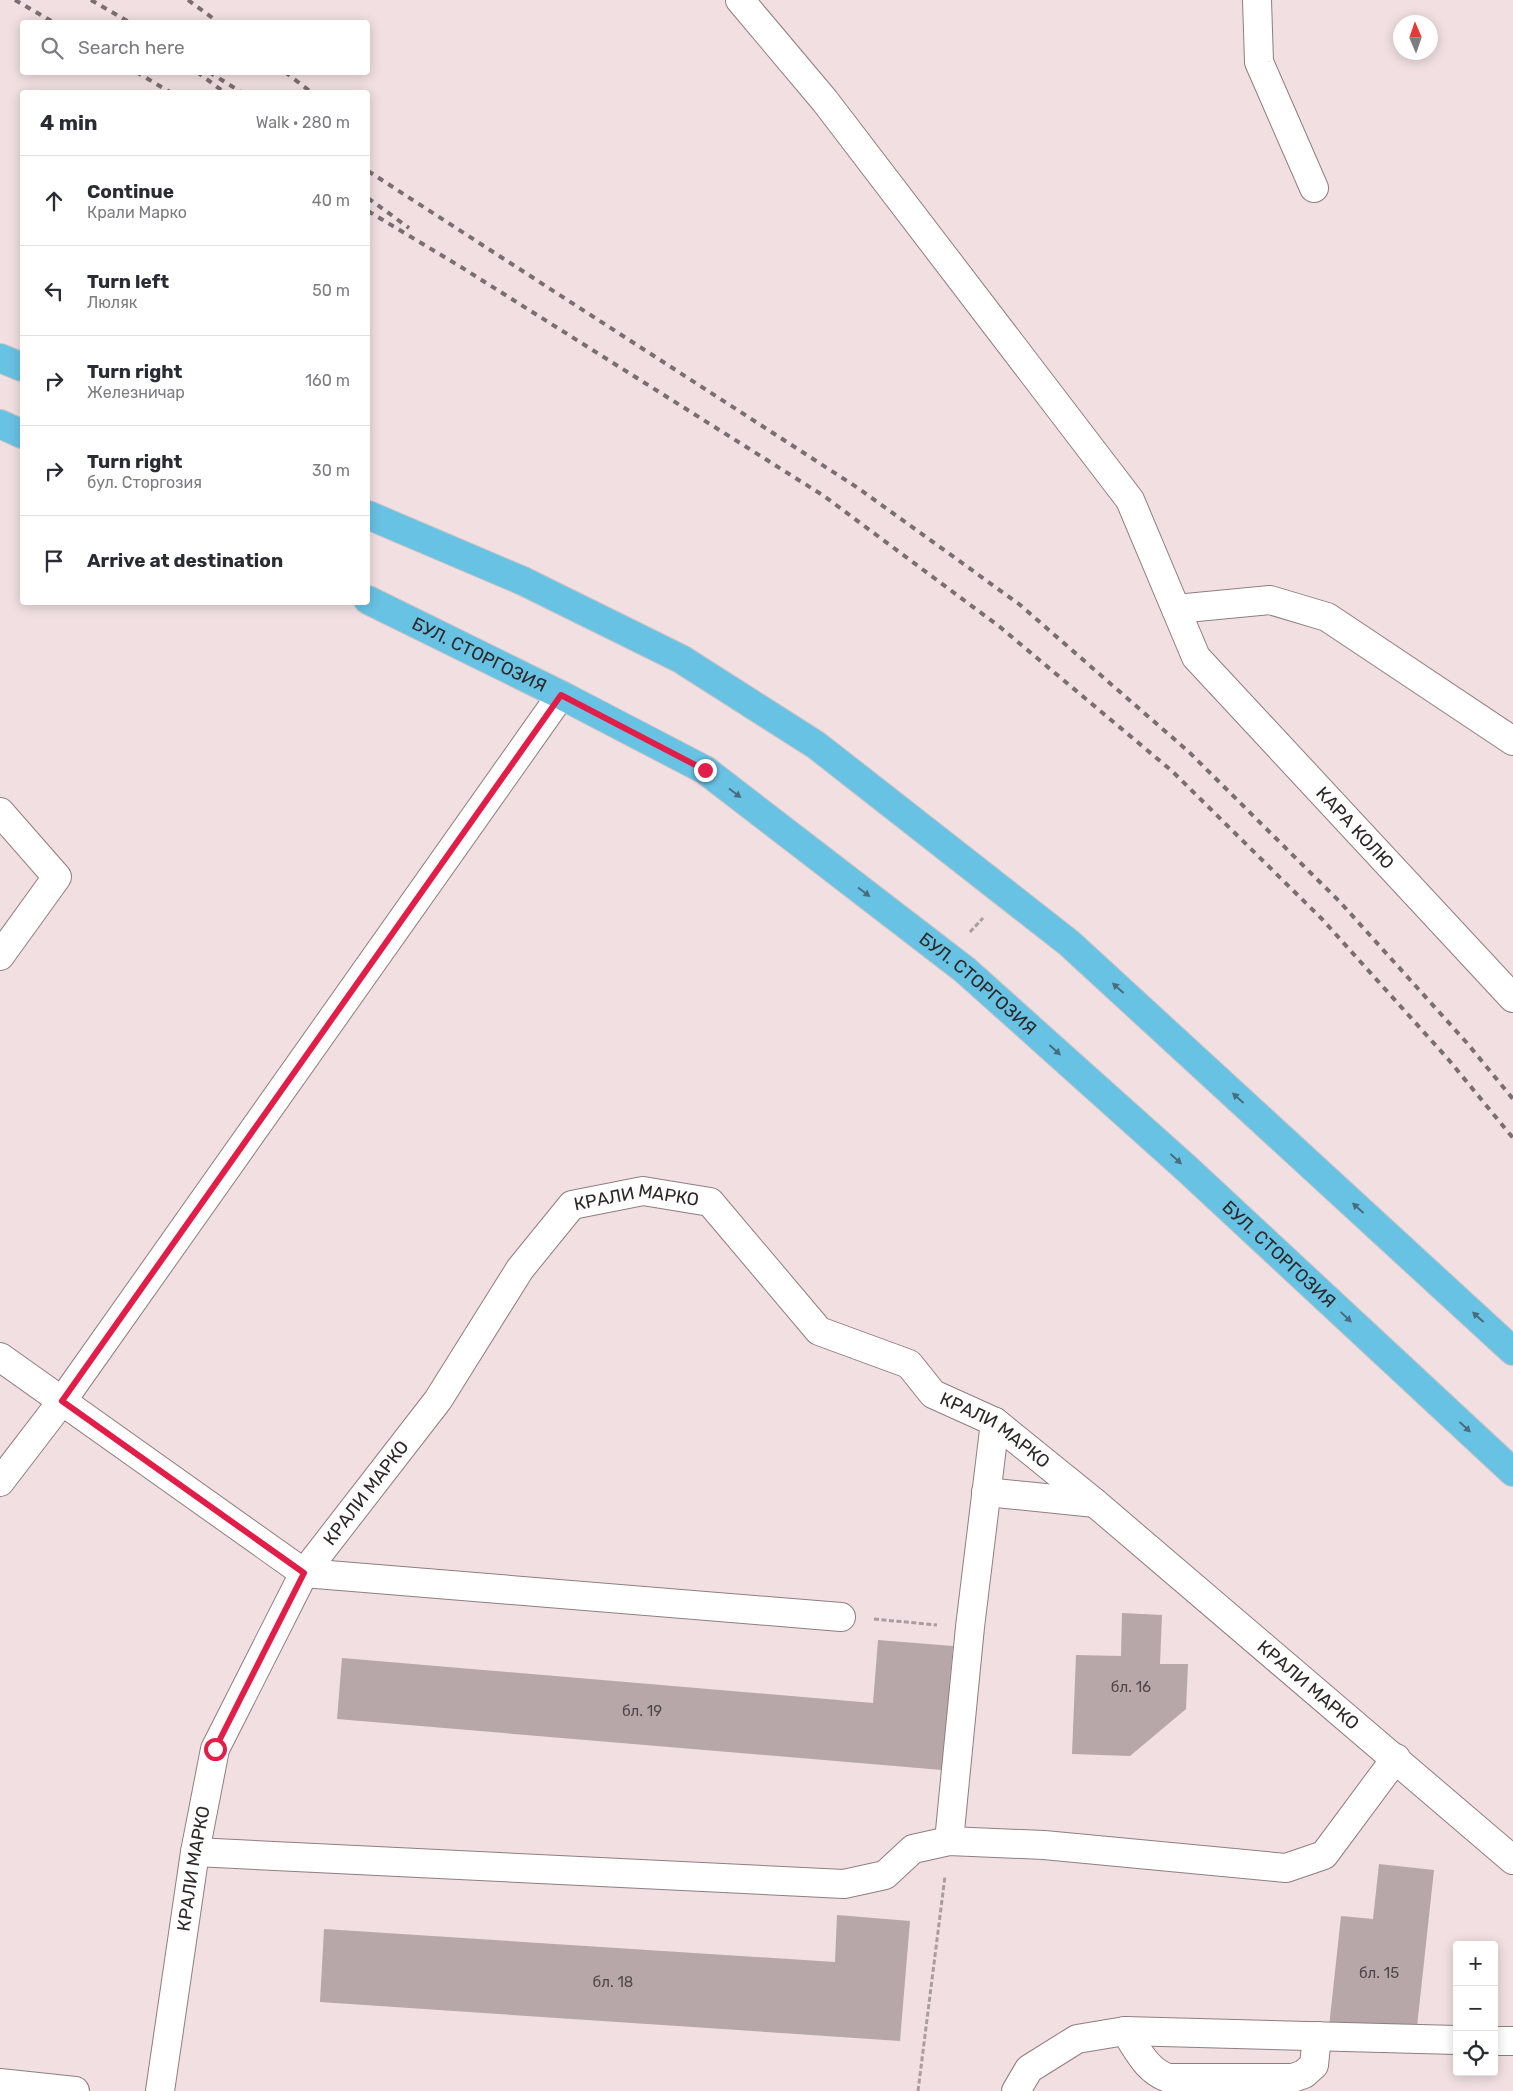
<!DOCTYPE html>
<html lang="en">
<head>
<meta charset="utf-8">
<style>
	:root { --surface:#fff; --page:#f7f7f7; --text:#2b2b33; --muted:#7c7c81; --line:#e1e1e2 }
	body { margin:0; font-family:Rubik,sans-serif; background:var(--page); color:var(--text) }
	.controls { position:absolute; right:15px; bottom:15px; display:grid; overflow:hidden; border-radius:5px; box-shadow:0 2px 12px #0003 }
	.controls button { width:45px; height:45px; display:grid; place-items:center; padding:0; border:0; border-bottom:1px solid var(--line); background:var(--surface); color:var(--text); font:25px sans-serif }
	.compass { position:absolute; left:1393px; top:15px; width:45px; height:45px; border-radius:50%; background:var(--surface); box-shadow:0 2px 12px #0003; rotate:358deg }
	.stop { position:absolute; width:15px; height:15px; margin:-11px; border:4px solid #e11d48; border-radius:50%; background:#fff }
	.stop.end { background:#e11d48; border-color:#fff; box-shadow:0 1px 5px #0008 }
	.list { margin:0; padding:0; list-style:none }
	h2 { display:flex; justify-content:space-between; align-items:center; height:65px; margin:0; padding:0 20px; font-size:21px }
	h2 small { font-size:16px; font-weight:400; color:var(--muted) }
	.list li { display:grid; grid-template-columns:32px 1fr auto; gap:15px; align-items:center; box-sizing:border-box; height:90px; padding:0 20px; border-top:1px solid var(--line) }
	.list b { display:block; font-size:19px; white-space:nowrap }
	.list p { margin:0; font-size:16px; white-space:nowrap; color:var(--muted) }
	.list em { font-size:16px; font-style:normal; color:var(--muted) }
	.icon { flex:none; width:28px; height:28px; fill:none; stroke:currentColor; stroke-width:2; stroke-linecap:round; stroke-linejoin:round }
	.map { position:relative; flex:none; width:1513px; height:2091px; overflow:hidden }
	.search { position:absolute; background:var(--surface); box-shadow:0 2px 12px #0003; left:20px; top:20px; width:350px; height:55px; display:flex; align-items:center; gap:12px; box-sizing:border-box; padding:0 18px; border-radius:5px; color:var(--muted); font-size:19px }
	.panel { position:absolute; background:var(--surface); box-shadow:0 2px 12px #0003; left:20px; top:90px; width:350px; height:515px; border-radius:5px }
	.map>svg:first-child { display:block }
</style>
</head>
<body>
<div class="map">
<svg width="1513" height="2091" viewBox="0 0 1513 2091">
	<rect width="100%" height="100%" fill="#f1dfe1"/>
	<g fill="#b8a7a9">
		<polygon points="1122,1613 1162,1615 1160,1664 1188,1664 1186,1709 1130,1756 1072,1754 1076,1655 1121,1656"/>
		<polygon points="878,1640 953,1646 942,1770 337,1719 342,1658 873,1703"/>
		<polygon points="1379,1864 1434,1870 1416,2036 1329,2027 1341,1916 1373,1919"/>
		<polygon points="837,1915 910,1921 900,2041 320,2002 324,1929 835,1962"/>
	</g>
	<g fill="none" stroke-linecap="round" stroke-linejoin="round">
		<defs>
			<g id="minor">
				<path id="s1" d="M740,0L825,101L1130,500L1196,657L1513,998"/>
				<polyline points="1257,0 1259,62 1314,188"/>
				<polyline points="1176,609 1270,600 1327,617 1513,741"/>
				<polyline points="0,812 57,877 0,956"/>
				<polyline points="0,1357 304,1573 841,1617"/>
				<polyline points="0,1482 62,1401 561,695"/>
				<polyline points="986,1492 1095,1503"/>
				<polyline points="949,1841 970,1627 995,1422"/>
				<polyline points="195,1852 844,1884 885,1875 913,1849 949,1841 1044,1845 1286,1868 1324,1855 1396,1758"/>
				<path d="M1125,2031C1138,2050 1146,2070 1168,2078H1293L1304,2074L1314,2065L1317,2036"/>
				<polyline points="1494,2041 1513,2041"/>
				<polyline points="0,2083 75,2091"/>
				<path id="s2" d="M160,2091L195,1852L215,1749L304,1573L438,1400L520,1269L572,1205L643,1191L710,1202L819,1331L909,1364L933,1394L995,1422L1095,1503L1513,1860"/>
				<polyline points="1016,2091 1029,2069 1077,2039 1125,2031 1457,2040"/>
			</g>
			<g id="major">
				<polyline points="0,358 22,367"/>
				<polyline points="0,424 22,434"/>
				<polyline points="368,515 523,581 681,659 816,745 1069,943 1513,1351"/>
				<path id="s3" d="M368,600L561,695L705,770L965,970L1186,1168L1513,1472"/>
			</g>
		</defs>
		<use href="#minor" stroke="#8f7e81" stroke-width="30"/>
		<use href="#major" stroke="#c4c3c3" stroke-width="30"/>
		<g stroke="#ab9d9f" stroke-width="3" stroke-dasharray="5 2.5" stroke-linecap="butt">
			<polyline points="970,932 983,918"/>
			<polyline points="874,1619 937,1625"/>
			<polyline points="918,2091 945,1876"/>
		</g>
		<use href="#minor" stroke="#fff" stroke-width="28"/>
		<use href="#major" stroke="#68c2e4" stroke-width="28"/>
		<g stroke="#7a6f70" stroke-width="4" stroke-dasharray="6 6" stroke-linecap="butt">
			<polyline points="15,0 53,22"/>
			<polyline points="91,0 129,22"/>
			<polyline points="188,0 218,22"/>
			<polyline points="136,72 170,92"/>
			<polyline points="197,72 224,92"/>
			<polyline points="209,72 241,92"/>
			<polyline points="285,72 311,92"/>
			<polyline points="368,171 858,488 1019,604 1189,752 1340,902 1467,1043 1513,1099"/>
			<polyline points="368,198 409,228"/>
			<polyline points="368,211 461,267 824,496 1000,627 1172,771 1322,919 1448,1059 1513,1138"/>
		</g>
	</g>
	<defs><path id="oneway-solid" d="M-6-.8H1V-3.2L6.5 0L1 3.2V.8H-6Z" transform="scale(1.25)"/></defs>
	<g fill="#486d7d">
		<use href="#oneway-solid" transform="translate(735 793) rotate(37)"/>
		<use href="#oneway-solid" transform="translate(864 892) rotate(37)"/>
		<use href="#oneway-solid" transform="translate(1118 988) rotate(-138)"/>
		<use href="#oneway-solid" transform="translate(1055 1050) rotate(42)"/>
		<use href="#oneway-solid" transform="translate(1238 1098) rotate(-138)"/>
		<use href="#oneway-solid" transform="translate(1176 1159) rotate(42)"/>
		<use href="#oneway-solid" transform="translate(1358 1208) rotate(-138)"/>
		<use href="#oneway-solid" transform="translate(1346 1317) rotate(43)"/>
		<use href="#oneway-solid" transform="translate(1478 1317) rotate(-138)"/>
		<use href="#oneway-solid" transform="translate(1465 1427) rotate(43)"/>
	</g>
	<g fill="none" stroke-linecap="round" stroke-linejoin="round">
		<polyline stroke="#e11d48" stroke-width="6" points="215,1749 304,1573 62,1401 561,695 705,770"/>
	</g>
	<g text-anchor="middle" stroke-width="4.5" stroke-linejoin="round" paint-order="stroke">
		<g font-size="15" fill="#504848">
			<text x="1131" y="1692">бл. 16</text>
			<text x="642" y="1716">бл. 19</text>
			<text x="1379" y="1978">бл. 15</text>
			<text x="613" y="1987">бл. 18</text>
		</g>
		<g font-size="18" fill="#2e2828" stroke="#f1dfe1">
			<text dy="6" stroke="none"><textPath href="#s3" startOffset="124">БУЛ. СТОРГОЗИЯ</textPath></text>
			<text dy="6" stroke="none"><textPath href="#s1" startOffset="1038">КАРА КОЛЮ</textPath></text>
			<text dy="6" stroke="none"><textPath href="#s3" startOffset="724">БУЛ. СТОРГОЗИЯ</textPath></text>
			<text dy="6" stroke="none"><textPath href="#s2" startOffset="1065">КРАЛИ МАРКО</textPath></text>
			<text dy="6" stroke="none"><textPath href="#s3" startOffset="1129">БУЛ. СТОРГОЗИЯ</textPath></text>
			<text dy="6" stroke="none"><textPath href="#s2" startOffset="1515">КРАЛИ МАРКО</textPath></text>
			<text dy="6" stroke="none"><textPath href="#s2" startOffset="645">КРАЛИ МАРКО</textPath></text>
			<text dy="6" stroke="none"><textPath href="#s2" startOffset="1920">КРАЛИ МАРКО</textPath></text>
			<text dy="6" stroke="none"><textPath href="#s2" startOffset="225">КРАЛИ МАРКО</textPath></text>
		</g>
	</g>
</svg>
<div class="controls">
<button>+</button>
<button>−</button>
<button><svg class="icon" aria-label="locate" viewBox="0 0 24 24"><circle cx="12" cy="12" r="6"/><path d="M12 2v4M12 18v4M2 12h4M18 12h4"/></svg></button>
</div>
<svg class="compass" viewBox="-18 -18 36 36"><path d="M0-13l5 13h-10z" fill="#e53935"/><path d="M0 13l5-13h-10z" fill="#7c7c81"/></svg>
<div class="stop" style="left:215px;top:1749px"></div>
<div class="stop end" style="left:705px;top:770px"></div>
<div class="search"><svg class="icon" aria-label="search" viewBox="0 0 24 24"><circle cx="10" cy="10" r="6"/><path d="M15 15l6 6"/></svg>Search here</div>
<section class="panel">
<h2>4 min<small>Walk · 280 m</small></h2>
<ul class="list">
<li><svg class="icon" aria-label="ahead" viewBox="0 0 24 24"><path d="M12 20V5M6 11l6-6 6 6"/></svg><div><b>Continue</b><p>Крали Марко</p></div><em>40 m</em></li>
<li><svg class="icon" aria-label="left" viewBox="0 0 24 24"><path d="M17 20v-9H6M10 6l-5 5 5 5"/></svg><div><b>Turn left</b><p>Люляк</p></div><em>50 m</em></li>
<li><svg class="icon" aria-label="right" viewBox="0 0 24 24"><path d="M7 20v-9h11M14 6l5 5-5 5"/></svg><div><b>Turn right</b><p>Железничар</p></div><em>160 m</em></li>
<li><svg class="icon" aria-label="right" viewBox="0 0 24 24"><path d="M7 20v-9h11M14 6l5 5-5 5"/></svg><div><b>Turn right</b><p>бул. Сторгозия</p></div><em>30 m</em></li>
<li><svg class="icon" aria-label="arrive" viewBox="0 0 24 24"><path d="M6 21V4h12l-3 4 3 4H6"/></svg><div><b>Arrive at destination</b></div></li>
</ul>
</section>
</div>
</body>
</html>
